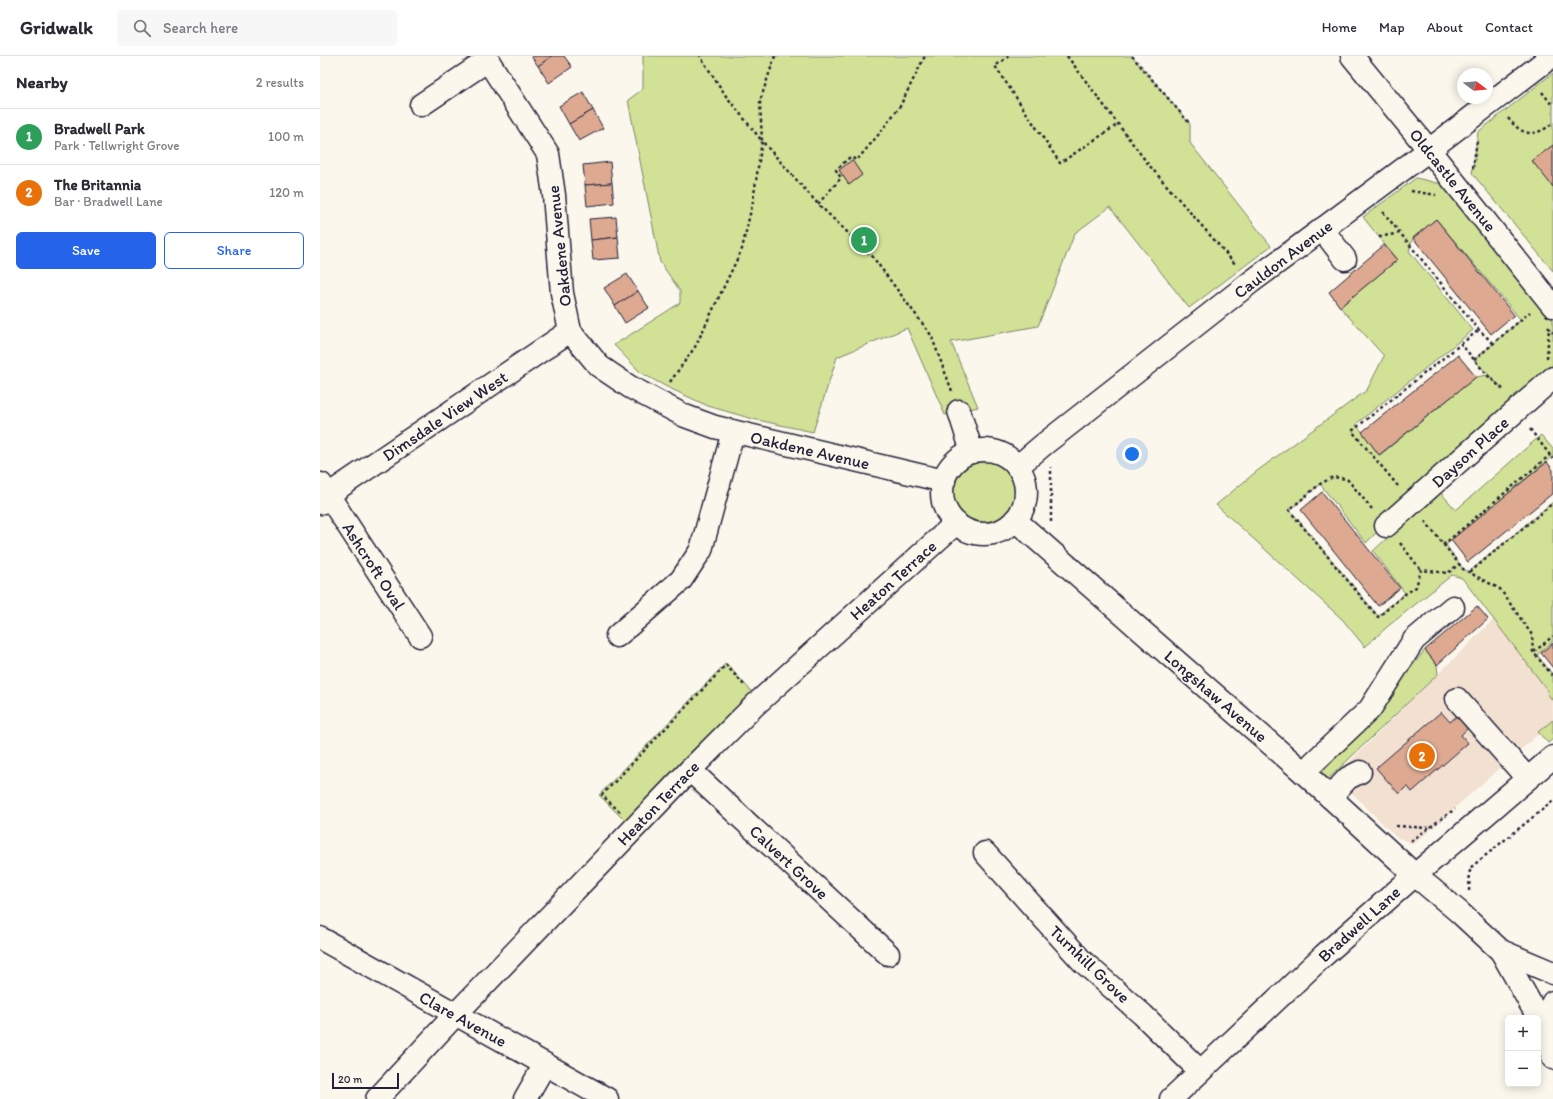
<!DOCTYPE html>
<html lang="en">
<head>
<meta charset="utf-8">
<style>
	:root { --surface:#fff; --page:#f7f7f7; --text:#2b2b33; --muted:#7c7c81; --line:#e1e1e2; --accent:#2563eb }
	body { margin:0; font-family:Itim,sans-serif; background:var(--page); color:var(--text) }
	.controls { position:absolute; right:12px; bottom:12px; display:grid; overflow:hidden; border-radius:6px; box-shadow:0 2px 10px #0003 }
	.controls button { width:36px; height:36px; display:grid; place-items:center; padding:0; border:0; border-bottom:1px solid var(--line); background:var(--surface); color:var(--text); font:20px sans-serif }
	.compass { position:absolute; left:1137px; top:12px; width:36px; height:36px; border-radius:50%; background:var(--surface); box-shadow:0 2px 10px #0003; rotate:106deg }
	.scale { position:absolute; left:12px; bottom:10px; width:67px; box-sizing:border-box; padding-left:4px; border:2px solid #22223b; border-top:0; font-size:11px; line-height:14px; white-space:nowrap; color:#22223b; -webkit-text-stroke:3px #fbf7ec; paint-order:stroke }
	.you { position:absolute; left:812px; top:398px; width:14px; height:14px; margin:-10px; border:3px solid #fff; border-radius:50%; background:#1a73e8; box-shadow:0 0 0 6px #1a73e833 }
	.badge { display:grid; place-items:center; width:26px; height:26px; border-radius:50%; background:var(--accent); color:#fff; font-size:13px; font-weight:700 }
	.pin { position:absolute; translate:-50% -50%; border:2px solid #fff; box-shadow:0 1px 4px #0006 }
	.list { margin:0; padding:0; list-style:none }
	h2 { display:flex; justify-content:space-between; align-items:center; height:52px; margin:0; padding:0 16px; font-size:17px }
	h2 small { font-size:13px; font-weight:400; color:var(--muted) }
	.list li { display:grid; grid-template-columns:26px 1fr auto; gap:12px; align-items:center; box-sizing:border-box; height:56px; padding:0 16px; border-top:1px solid var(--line) }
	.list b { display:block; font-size:15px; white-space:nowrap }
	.list p { margin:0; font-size:13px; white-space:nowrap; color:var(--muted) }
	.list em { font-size:13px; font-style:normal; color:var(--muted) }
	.actions { display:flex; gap:8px; padding:12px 16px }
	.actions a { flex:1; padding:9px 0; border:1px solid var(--accent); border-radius:6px; text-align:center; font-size:14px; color:var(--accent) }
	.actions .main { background:var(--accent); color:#fff }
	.icon { flex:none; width:22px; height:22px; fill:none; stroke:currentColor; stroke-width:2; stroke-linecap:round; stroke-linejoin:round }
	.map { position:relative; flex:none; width:1233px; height:1043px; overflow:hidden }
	header { display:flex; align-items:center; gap:24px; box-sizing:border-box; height:56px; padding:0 20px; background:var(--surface); border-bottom:1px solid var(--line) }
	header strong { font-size:19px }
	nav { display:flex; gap:22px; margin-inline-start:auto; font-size:14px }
	.search { width:280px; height:36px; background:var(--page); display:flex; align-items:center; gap:10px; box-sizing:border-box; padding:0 14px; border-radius:6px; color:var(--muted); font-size:15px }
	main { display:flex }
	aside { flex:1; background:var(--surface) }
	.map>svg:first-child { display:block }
</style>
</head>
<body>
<header>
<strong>Gridwalk</strong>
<div class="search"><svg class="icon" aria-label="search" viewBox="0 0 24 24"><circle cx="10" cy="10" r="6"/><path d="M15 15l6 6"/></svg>Search here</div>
<nav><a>Home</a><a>Map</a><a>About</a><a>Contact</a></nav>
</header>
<main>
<aside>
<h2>Nearby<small>2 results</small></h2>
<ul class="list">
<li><span class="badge" style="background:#2e9e5b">1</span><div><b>Bradwell Park</b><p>Park · Tellwright Grove</p></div><em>100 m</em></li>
<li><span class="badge" style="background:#e8710a">2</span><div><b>The Britannia</b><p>Bar · Bradwell Lane</p></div><em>120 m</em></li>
</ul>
<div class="actions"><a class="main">Save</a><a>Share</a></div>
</aside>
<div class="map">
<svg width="1233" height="1043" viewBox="0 0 1233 1043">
	<rect width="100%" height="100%" fill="#fbf7ec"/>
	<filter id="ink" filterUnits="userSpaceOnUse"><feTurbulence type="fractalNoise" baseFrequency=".025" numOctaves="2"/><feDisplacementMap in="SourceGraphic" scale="8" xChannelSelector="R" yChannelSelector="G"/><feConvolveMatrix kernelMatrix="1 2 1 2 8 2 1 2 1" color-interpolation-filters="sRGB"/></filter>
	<g filter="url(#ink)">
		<polygon fill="#f2e0d1" points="1174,563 1233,642 1233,665 1094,788 1076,781 1015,720"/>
		<g fill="#d1e296" stroke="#7a8268" fill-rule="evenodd">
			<polygon points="323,0 812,0 870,68 870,87 951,190 869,252 790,151 755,177 718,270 631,286 658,351 625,359 587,272 517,301 493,376 433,363 388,350 347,331 321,317 294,289 360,247 360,235 340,206 308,44 323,33"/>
			<polygon points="1233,17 1233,215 1152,117 1158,76"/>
			<path d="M1096,122L1121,128L1233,264V310L1089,444L1046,487L1000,428L970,454L1058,560L1085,537L1053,495L1097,455L1099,457L1121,437L1136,454L1221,379L1233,393V400L1126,489L1143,513L1149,516L1233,446V585L1217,599L1233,619V645L1227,637L1228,635L1142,522L1132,519L1067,571L1045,591L1022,563L896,449L937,415L1047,334L1064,300L1020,251L1077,204L1043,161ZM1116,163L1201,264L1154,304L1182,332L1167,319L1156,321L1060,399L1036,368L1153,274L1089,195L1093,182Z"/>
			<circle cx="664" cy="436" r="31"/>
			<polygon points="1105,594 1117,609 1118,618 1008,723 997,711 1059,652"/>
			<polygon points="406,607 432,636 306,766 279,739"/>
			<polygon points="1233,664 1233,683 1228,687 1218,676"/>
		</g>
		<g fill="#dda991" stroke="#22223b">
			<polygon points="211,0 232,0 218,10"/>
			<polygon points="232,0 244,0 252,11 229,27 218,10"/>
			<polygon points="263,36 273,54 249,68 239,50"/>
			<polygon points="273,54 283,72 259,85 249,68"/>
			<polygon points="1233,89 1233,131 1212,105"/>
			<polygon points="532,104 542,119 529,129 519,114"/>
			<polygon points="290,106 292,127 265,129 263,109"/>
			<polygon points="292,127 294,147 267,150 265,129"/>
			<polygon points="296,161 298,181 271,184 269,163"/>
			<polygon points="1116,163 1194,259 1171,278 1093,182"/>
			<polygon points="298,181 300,202 273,204 271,184"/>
			<polygon points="1064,189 1077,204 1020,251 1009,236"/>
			<polygon points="307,218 318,235 295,250 284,232"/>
			<polygon points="318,235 329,252 305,267 295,250"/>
			<polygon points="1138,299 1156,321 1059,399 1042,376"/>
			<polygon points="1227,406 1233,414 1233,437 1148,506 1131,484"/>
			<polygon points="1002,436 1080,532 1058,550 981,454"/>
			<polygon points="1157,550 1168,563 1117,609 1105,594"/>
			<polygon points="1233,587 1233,612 1221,597"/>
			<polygon points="1121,656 1130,666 1138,659 1149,671 1141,679 1148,687 1092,736 1087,730 1079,738 1056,712"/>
		</g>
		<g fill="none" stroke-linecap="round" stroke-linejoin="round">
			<defs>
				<g id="minor">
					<polyline points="165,0 228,98 234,139 242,237 250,275 279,310 310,331 365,360 395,371 624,425"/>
					<polyline points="1032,0 1109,94 1233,250"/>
					<polyline points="101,49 168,4"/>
					<polyline points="1002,173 1025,203"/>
					<polyline points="639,355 652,396"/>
					<circle cx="664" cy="436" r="42"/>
					<polyline points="697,411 723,389 931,226 1109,94 1232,0"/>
					<polyline points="1,428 100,580"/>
					<polyline points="0,447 8,439 250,275"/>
					<polyline points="695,464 984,717 1095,819 1139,856 1181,895 1224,972 1233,1002"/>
					<polyline points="1066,470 1233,322"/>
					<polyline points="297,580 361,524 381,494 413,376"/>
					<polyline points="1137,643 1207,722"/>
					<polyline points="370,714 568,898"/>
					<polyline points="984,717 993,707 1050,653 1094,584 1133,551"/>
					<polyline points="1010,741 1028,722 1040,716"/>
					<polyline points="665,797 762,905 823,959 880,1015"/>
					<polyline points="0,882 287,1043"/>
					<polyline points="1181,895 1233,917"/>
					<polyline points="1224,972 1229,954 1233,946"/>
					<polyline points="57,1043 135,959 370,714 435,649 636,467"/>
					<polyline points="205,1043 225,1008"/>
					<polyline points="851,1043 1003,900 1095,819 1233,701"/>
				</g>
			</defs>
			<use href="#minor" stroke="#22223b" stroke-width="25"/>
			<g stroke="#22223b" stroke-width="2.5" stroke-dasharray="3 3" stroke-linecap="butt">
				<polyline points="455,0 440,45 442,85 498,148 552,200 611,279 632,335"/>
				<polyline points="689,0 675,10 740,107 797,69"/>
				<polyline points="747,0 828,108 916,209"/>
				<polyline points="812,0 870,68"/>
				<polyline points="1222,36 1233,50"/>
				<path d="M1188,62C1202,80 1215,82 1233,67"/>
				<polyline points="1153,112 1157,85"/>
				<polyline points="1091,135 1116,139"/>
				<polyline points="498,148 521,122 516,114 530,101 537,104 559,78 580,50 605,0"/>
				<polyline points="1063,156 1159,274 1173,287"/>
				<polyline points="1059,181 1080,177"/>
				<polyline points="1228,271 1233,277"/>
				<polyline points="1141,288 1159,274"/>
				<polyline points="1227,302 1229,272"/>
				<polyline points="1154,304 1210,256"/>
				<polyline points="350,326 375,291 422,193 433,145 442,85 406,40 380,0"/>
				<polyline points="1210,373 1233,403"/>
				<polyline points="1078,430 1032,375 1141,288 1167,319 1185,335"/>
				<polyline points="1052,453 1027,423 1013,421 1000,428 969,454 1058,561 1085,538 1096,531 1101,514 1128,517 1139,508"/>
				<polyline points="1105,465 1143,513 1180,533 1212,579 1213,596 1233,620"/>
				<polyline points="731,466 731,411"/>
				<polyline points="1080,487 1101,514"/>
				<polyline points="1123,489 1230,399"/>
				<polyline points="1150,516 1233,447"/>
				<polyline points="1214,596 1233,580"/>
				<polyline points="300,756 282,739 406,609 424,629"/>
				<polyline points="1076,770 1109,772"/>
				<polyline points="1091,785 1135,753"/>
				<polyline points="1149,835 1150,812 1233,745"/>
			</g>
			<use href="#minor" stroke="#fbf7ec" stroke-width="22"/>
		</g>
	</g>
	<g text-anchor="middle" stroke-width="3" stroke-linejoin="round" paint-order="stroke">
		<g font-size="17" fill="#22223b" stroke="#fbf7ec">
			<text transform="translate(1133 124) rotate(51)" y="6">Oldcastle Avenue</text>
			<text transform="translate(239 190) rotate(-96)" y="6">Oakdene Avenue</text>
			<text transform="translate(963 203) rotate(-37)" y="6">Cauldon Avenue</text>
			<text transform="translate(125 360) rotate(-34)" y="6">Dimsdale View West</text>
			<text transform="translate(490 394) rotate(13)" y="6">Oakdene Avenue</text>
			<text transform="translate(1150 396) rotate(-42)" y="6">Dayson Place</text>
			<text transform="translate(54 510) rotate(57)" y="6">Ashcroft Oval</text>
			<text transform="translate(573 524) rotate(-42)" y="6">Heaton Terrace</text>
			<text transform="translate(896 640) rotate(41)" y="6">Longshaw Avenue</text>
			<text transform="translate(338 747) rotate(-46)" y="6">Heaton Terrace</text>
			<text transform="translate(469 806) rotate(43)" y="6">Calvert Grove</text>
			<text transform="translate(1039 868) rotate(-42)" y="6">Bradwell Lane</text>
			<text transform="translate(770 908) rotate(44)" y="6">Turnhill Grove</text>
			<text transform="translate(143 963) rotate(29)" y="6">Clare Avenue</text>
		</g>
	</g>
</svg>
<div class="controls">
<button>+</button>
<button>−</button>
</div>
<svg class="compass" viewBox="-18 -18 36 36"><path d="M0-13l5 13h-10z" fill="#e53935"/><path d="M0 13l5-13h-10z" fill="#7c7c81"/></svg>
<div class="scale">20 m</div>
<div class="you"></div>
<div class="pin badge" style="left:544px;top:184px;background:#2e9e5b">1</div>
<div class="pin badge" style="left:1102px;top:700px;background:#e8710a">2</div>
</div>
</main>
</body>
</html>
